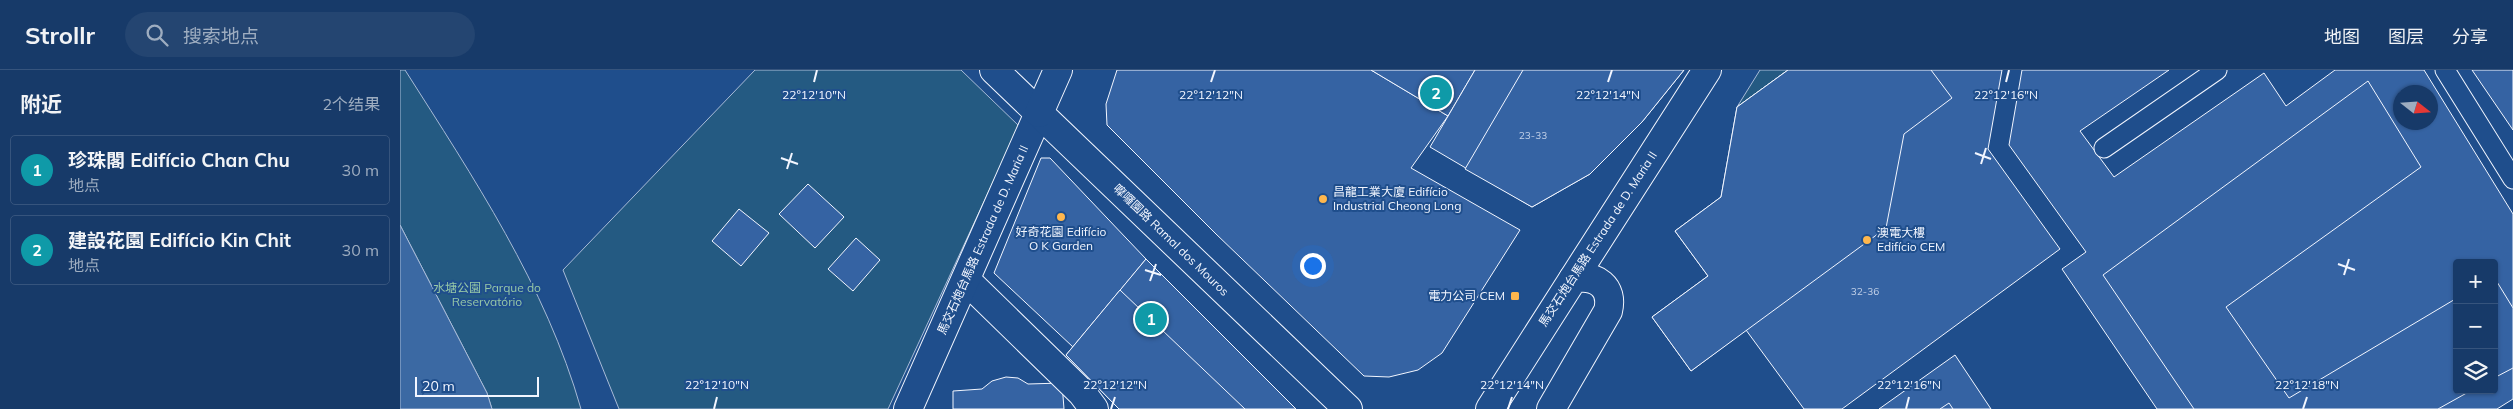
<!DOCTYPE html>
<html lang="zh">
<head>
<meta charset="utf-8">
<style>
	:root { --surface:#173a69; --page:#244571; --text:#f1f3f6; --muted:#9eadc0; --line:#36547d; --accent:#ffb74d }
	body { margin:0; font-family:Mulish,"Noto Sans SC",sans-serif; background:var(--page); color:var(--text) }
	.controls { position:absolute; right:15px; bottom:15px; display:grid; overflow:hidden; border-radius:5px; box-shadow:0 1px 4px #0004 }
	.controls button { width:45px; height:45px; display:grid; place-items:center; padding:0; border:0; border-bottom:1px solid var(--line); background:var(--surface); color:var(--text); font:25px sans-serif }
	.compass { position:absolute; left:1993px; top:15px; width:45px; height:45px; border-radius:50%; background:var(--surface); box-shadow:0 1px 4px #0004; rotate:107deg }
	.scale { position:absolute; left:15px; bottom:12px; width:124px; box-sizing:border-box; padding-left:5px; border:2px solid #f2f6ff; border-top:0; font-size:14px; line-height:18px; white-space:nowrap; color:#f2f6ff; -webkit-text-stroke:4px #1f4e8c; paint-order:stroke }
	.you { position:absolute; left:912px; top:195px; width:18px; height:18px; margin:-12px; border:4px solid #fff; border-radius:50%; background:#1a73e8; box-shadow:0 0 0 8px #1a73e833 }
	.badge { display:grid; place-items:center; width:32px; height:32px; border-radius:50%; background:var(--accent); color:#fff; font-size:16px; font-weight:700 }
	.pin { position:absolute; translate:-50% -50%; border:2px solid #fff; box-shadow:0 1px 5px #0006 }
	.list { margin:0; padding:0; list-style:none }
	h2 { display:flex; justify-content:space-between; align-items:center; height:65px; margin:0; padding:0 20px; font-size:21px }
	h2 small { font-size:16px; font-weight:400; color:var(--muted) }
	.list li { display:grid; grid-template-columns:32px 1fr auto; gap:15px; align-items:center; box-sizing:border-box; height:70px; margin:0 10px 10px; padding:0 10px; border:1px solid var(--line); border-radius:5px }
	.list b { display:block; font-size:19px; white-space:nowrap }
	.list p { margin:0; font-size:16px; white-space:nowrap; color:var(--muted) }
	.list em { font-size:16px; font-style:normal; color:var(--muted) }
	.icon { flex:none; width:28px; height:28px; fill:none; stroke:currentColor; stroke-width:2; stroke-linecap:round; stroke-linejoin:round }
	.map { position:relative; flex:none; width:2113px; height:339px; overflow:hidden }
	header { display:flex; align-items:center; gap:30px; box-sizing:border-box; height:70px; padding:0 25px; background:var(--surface); border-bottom:1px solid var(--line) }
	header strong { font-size:24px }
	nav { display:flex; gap:28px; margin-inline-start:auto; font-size:18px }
	.search { width:350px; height:45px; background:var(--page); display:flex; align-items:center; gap:12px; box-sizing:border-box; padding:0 18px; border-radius:28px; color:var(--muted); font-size:19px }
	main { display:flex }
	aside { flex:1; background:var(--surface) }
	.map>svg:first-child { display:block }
</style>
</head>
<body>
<header>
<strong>Strollr</strong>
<div class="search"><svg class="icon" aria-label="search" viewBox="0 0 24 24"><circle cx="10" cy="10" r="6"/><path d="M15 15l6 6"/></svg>搜索地点</div>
<nav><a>地图</a><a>图层</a><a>分享</a></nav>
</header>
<main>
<aside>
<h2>附近<small>2个结果</small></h2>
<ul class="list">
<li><span class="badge" style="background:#0f9aa8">1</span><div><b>珍珠閣 Edifício Chan Chu</b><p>地点</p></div><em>30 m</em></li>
<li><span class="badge" style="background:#0f9aa8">2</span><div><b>建設花園 Edifício Kin Chit</b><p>地点</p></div><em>30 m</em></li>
</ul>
</aside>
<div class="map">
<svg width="2113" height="339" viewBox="0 0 2113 339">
	<rect width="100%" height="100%" fill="#1f4e8c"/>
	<g fill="#245a82" stroke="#a8bbd7">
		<path d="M0,0H5C73,107 146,216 181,339H92L87,323L0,155Z"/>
		<polygon points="355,0 561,0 619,56 488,339 219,339 163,200"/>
		<polygon points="1360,0 1388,0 1337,37"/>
	</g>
	<polygon fill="#3b69a3" stroke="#a8bbd7" points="0,155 87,323 92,339 0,339"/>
	<g fill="#3563a3" stroke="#f2f6ff" fill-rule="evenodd">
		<polygon points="717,0 971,0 1048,46 1011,98 1120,160 1042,283 1018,300 989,307 964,306 816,164 707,55 706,34"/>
		<polygon points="971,0 1075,0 1048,46"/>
		<polygon points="1075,0 1284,0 1242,52 1190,104 1132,137 1030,77"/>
		<polygon points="1123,0 1284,0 1242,52 1190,104 1132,137 1065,99"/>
		<polygon points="1388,0 1602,0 1588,79 1660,179 1442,339 1404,339 1346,260 1291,301 1252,247 1308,206 1275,161 1321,127 1337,37"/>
		<polygon points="1388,0 1531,0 1552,28 1504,64 1486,158 1291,301 1252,247 1308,206 1275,161 1321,127 1337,37"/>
		<path d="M1622,0H1769L1680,61L1714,107L1864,3L1886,36L1935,0H2024L2113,144V329L2097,339H1757L1662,199L1686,182L1609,75ZM2000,22H2030V52H2000ZM2057,193H2094V320H2057Z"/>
		<polygon points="2072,0 2113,0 2113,60"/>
		<polygon points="1968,11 2021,97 1826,237 1889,328 2057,228 2057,320 2072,320 2038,339 1794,339 1703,205"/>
		<polygon points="641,88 650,88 746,189 673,277 594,203"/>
		<polygon points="408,114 444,147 415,178 379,144"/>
		<polygon points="339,139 369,163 341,196 312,171"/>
		<polygon points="456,168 480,190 453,221 428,199"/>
		<polygon points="746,189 896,339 719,339 666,285"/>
		<polygon points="2094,207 2113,238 2113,298 2094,308"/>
		<polygon points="720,220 845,339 719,339 666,285"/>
		<polygon points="1555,285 1591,339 1479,339"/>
		<polygon points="606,307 618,308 628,314 662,313 664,339 553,339 553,321 582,319 592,311"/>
		<polygon points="1549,333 1553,339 1540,339"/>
	</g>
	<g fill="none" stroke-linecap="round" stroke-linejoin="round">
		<defs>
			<g id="lane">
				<polyline points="2045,0 2113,109"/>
				<polyline points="1704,78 1817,0"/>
			</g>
			<g id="street">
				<polyline points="1173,209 1307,0"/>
				<polyline points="566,210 682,323 694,339"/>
				<polyline points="508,339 639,43"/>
			</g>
			<g id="secondary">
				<polyline points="594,0 948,339"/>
				<polyline points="639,43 658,0"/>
				<path d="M1090,339L1173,209C1196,204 1214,217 1208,241L1151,339"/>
			</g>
		</defs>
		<use href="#lane" stroke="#f2f6ff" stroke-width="21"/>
		<use href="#street" stroke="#f2f6ff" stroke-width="30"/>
		<use href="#secondary" stroke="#f2f6ff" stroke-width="30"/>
		<use href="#lane" stroke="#1f4e8c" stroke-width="19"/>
		<use href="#street" stroke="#1f4e8c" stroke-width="28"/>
		<use href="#secondary" stroke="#1f4e8c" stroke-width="28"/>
	</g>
	<path fill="none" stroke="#f2f6ff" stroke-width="2" d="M414,12L417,0M811,12L815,0M1208,12L1212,0M1606,12L1609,0M1575,83L1591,89M381,88L398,94M1581,94L1586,78M387,99L392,83M1938,194L1955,200M745,200L761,205M1944,205L1949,189M750,211L756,194M314,339L317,327M711,339L715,327M1108,339L1112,327M1506,339L1509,327M1903,339L1907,327"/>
	<g fill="#ffb74d" stroke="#1f4e8c" stroke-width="2">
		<circle cx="923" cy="129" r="5"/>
		<circle cx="661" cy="147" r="5"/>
		<circle cx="1467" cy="170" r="5"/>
		<rect x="1110" y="221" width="10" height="10" rx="2.5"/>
	</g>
	<g text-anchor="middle" stroke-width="4" stroke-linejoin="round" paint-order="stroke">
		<g font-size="10" fill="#c3d1e8">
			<text x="1133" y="69">23-33</text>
			<text x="1465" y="225">32-36</text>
		</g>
		<g font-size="12" fill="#f2f6ff" stroke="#1f4e8c" text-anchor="start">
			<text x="933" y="126">昌龍工業大廈 Edifício<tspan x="933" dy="14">Industrial Cheong Long</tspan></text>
			<text x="661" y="166" text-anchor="middle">好奇花園 Edifício<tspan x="661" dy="14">O K Garden</tspan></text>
			<text x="1477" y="167">澳電大樓<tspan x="1477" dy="14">Edifício CEM</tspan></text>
			<text x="1105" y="230" text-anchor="end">電力公司 CEM</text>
		</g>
		<g font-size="12" fill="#f2f6ff" stroke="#1f4e8c">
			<text transform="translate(1198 169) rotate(-57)" y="4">馬交石炮台馬路 Estrada de D. Maria II</text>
			<text transform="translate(583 170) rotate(-66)" y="4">馬交石炮台馬路 Estrada de D. Maria II</text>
			<text transform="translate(771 170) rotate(44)" y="4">嚤囉園路 Ramal dos Mouros</text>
		</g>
		<g font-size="12" fill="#97c8a6" stroke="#1f4e8c">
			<text x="87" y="222">水塘公園 Parque do<tspan x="87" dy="14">Reservatório</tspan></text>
		</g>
	</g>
	<g font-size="12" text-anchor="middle" fill="#f2f6ff" stroke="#1f4e8c" stroke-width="4" stroke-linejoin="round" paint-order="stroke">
		<text x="414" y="29">22°12'10"N</text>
		<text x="811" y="29">22°12'12"N</text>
		<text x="1208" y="29">22°12'14"N</text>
		<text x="1606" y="29">22°12'16"N</text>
		<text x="317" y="319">22°12'10"N</text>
		<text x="715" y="319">22°12'12"N</text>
		<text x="1112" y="319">22°12'14"N</text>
		<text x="1509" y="319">22°12'16"N</text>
		<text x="1907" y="319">22°12'18"N</text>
	</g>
</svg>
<div class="controls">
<button>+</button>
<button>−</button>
<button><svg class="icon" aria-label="layers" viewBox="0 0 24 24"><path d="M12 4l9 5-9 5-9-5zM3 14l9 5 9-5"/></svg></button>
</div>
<svg class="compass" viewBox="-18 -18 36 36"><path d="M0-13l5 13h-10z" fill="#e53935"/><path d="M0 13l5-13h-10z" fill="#9eadc0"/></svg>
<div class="scale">20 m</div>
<div class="you"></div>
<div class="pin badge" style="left:751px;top:249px;background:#0f9aa8">1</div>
<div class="pin badge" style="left:1036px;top:23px;background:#0f9aa8">2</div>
</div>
</main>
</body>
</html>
